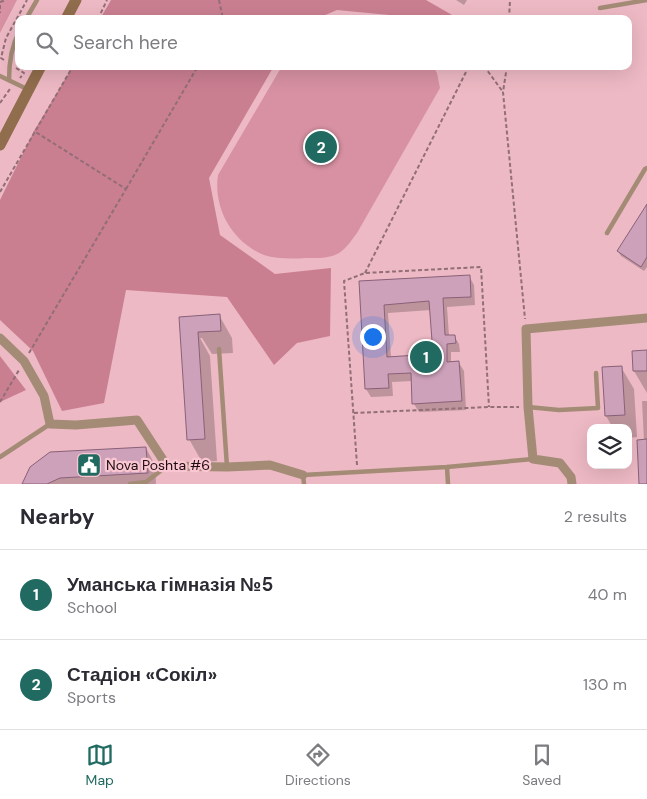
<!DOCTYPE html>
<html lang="en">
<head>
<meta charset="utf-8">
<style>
	:root { --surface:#fff; --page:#f7f7f7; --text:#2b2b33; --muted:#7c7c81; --line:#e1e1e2; --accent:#216a61 }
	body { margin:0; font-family:"DM Sans",sans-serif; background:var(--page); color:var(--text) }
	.controls { position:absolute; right:15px; bottom:15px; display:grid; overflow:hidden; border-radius:10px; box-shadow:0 5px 20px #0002 }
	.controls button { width:45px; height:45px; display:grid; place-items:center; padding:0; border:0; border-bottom:1px solid var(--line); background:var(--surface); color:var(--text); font:25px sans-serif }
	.you { position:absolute; left:372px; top:336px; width:18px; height:18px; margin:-12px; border:4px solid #fff; border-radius:50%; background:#1a73e8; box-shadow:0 0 0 8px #1a73e833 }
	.badge { display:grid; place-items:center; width:32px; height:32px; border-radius:50%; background:var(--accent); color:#fff; font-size:16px; font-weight:700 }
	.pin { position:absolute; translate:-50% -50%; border:2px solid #fff; box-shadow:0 1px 5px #0006 }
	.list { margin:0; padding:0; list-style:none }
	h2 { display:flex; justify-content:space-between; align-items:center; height:65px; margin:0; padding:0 20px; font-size:21px }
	h2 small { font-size:16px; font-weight:400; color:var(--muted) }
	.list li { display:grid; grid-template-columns:32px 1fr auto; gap:15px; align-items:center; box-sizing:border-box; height:90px; padding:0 20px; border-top:1px solid var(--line) }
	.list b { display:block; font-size:19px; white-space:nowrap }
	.list p { margin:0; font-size:16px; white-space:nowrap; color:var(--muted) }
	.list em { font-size:16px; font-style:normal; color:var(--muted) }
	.icon { flex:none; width:28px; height:28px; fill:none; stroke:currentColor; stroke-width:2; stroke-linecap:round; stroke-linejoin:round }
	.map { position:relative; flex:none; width:647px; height:484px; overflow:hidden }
	.search { position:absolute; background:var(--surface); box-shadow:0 5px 20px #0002; left:15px; right:15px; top:15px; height:55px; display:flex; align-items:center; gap:12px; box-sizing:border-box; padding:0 18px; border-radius:10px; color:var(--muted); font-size:19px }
	.sheet { height:245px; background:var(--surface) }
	nav { display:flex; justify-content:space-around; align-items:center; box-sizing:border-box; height:70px; border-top:1px solid var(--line); background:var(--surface); font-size:14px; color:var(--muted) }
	nav a { display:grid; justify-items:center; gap:2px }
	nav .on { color:var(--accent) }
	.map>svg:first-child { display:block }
</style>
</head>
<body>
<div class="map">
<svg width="647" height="484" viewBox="0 0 647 484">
	<rect width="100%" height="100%" fill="#edb9c4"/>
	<g fill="#d791a2">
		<polygon points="0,0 17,0 0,33"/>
		<path d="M282,66H433L437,73L440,88L357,233C353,238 348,246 343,250C333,259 318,258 306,258C293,259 276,259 264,255C232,242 213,208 218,175Z"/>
	</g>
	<g fill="#ca7f91">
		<polygon points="111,0 426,0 459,19 393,19 389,15 337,10 316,19 100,19"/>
		<polygon points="73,66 274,66 209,178 220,235 275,274 331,268 330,336 297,343 274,365 227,297 126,290 104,403 62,411 33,351 0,320 0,200 34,131"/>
		<polygon points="0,356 26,390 0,402"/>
	</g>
	<g fill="#0003" fill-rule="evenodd">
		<polygon points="456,0 467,0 464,5"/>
		<polygon points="647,206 647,267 644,271 621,256 618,251"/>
		<path d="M469,276L474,285L475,305L447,307L449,336H454L459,344L460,352H451V363H459L464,371L466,410L419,412L414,404L412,381L392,382L393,396L371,397L366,389L360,282ZM431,310L434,355L391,358L388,313Z"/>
		<polygon points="219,315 232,338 233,353 212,354 202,338 200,338 210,356 217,461 202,462 189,439 180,318"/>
		<polygon points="647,351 647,393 634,371 633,352"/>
		<polygon points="621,367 634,389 637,437 628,438 628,428 613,428 606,416 603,368"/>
		<polygon points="642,401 647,401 647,484 640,484 638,441 644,441"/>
		<polygon points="146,448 155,465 156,484 24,484 31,467"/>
	</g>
	<g fill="#cda1ba" stroke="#896178" fill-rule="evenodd">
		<polygon points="647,204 647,257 641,267 617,251"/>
		<path d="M470,275L471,297L443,298L445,335H455L456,343L447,344V362L459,361L462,401L412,404L411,373L388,374L389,388L365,389L359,281ZM429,301L433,354L387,357L384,305Z"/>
		<polygon points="220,314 221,331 198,332 205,439 187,440 179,317"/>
		<polygon points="647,350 647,371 633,371 632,351"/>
		<polygon points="622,366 625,415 605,416 602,367"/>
		<polygon points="647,439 647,484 639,484 637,440"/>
		<polygon points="146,447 148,473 60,478 47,484 22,484 30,467 50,452"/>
	</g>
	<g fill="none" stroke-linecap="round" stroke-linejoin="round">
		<g stroke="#926e76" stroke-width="2" stroke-dasharray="4 2.5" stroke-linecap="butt">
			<polyline points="219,0 223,19"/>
			<polyline points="0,2 6,0"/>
			<polyline points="0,5 0,13"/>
			<polyline points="98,19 107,0"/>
			<polyline points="509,19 510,0"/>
			<polyline points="4,60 1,58 6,38 27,0"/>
			<polyline points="484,66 503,92"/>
			<polyline points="507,66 503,92 525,319"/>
			<polyline points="16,68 24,73 20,78"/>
			<polyline points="0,103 10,89"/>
			<polyline points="126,189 198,66"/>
			<polyline points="0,192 73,66"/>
			<polyline points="365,273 469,66"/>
			<polyline points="29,353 126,189 34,131"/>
			<polyline points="0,402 19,370"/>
			<polyline points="354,413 489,407 519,407"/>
			<polyline points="357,465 344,281 365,273 481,267 489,407"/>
		</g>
		<g stroke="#a38b75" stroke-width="4.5">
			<polyline points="600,8 647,0"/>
			<polyline points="26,19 37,0"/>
			<polyline points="0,76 27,89"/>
			<path d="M9,80C9,64 11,47 19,32"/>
			<polyline points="607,233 645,169 647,168"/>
			<polyline points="219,349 227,467"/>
			<polyline points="528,407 559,410 598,408 596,373"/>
			<polyline points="0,457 50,424"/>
			<polyline points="447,467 448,484"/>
			<polyline points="130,484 146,482 167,466"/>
			<polyline points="304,484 303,475 447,467 533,459"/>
		</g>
		<g stroke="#a38b75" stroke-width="9">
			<polyline points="0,338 24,361 44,396 50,424 76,425 137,420 167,466 227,467 270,465 303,475"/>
			<polyline points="572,484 571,477 560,463 533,459 528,407 526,329 647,318"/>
		</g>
		<g stroke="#906d4c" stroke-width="11">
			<polyline points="66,19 76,0"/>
			<polyline points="0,145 41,66"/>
		</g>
	</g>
	<defs>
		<symbol id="civic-square" viewBox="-11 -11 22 22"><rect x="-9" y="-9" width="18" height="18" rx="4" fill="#216a61" stroke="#fac6d1"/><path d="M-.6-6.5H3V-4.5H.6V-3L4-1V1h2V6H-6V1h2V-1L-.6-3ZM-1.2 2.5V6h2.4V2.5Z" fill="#fff"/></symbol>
	</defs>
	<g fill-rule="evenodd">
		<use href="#civic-square" x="75" y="451" width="28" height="28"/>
	</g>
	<g text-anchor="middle" stroke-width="4.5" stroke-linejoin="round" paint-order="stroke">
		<g font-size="14" fill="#1d0c10" stroke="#fac6d1" text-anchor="start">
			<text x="106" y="470">Nova Poshta #6</text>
		</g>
	</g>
</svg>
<div class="controls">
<button><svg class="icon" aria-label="layers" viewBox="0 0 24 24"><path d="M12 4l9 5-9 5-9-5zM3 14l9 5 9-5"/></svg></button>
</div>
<div class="you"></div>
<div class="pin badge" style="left:426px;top:357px">1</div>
<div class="pin badge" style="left:321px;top:147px">2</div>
<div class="search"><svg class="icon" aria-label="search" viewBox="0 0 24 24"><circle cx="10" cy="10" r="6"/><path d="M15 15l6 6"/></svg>Search here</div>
</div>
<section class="sheet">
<h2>Nearby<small>2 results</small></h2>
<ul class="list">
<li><span class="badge">1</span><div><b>Уманська гімназія №5</b><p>School</p></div><em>40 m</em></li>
<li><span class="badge">2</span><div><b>Стадіон «Сокіл»</b><p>Sports</p></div><em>130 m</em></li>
</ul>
</section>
<nav>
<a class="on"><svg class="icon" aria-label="map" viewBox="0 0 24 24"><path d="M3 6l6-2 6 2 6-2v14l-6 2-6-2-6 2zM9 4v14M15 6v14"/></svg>Map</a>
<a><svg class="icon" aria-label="directions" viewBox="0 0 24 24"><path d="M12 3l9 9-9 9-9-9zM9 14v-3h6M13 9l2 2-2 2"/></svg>Directions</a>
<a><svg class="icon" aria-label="saved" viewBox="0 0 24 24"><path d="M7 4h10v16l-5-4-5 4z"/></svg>Saved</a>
</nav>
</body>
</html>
